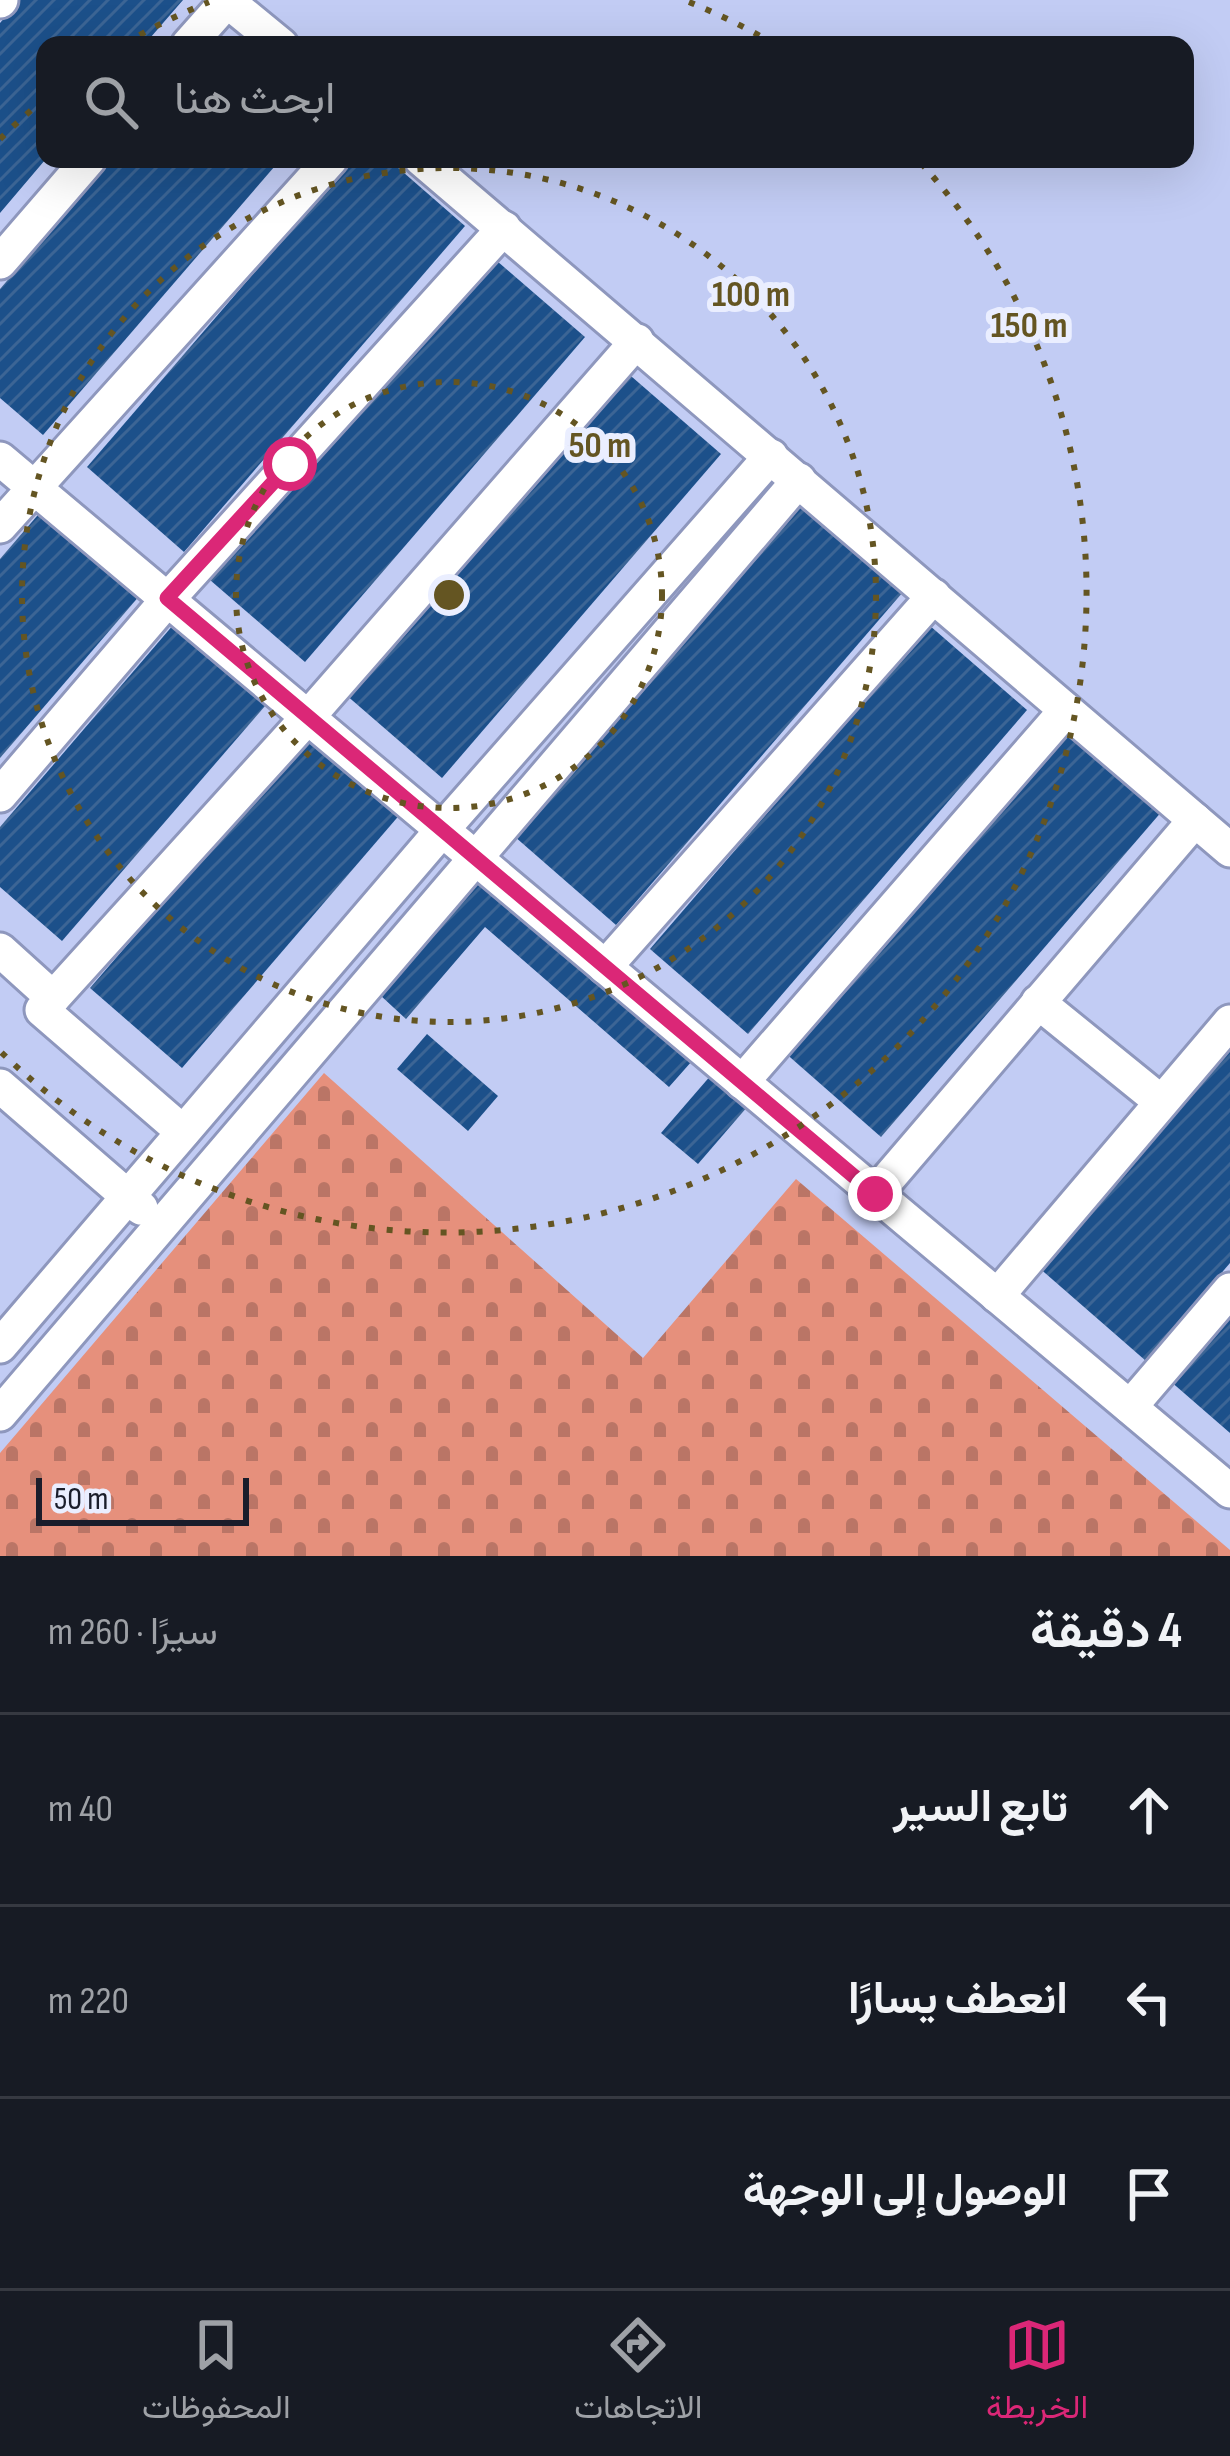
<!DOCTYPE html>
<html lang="ar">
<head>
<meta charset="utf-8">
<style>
	:root { --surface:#171b24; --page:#20242c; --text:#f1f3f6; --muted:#9ea1a6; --line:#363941; --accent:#db2777 }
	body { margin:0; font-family:"Sofia Sans Condensed",Vazirmatn,sans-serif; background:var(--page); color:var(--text); direction:rtl }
	.scale { position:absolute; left:36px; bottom:30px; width:213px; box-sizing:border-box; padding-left:12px; border:6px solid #1a1d2b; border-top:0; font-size:33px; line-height:42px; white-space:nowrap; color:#1a1d2b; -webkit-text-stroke:9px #eaeeff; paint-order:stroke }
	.stop { position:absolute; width:36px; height:36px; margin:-27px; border:9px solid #db2777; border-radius:50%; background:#fff }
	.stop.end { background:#db2777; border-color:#fff; box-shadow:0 3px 12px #0008 }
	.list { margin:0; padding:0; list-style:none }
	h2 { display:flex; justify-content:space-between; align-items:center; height:156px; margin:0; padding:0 48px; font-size:51px }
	h2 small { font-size:39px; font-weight:400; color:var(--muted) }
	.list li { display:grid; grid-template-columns:78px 1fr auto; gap:36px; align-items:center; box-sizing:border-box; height:192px; padding:0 48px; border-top:3px solid var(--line) }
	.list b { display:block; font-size:45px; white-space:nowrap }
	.list em { font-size:39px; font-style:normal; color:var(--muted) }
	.icon { flex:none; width:66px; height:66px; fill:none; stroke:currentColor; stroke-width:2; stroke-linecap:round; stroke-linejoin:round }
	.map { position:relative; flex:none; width:1230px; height:1556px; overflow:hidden; direction:ltr }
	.search { position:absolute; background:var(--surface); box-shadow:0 12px 48px #0002; left:36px; right:36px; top:36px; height:132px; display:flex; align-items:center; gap:30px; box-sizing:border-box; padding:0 42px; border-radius:24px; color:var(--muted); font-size:45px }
	.sheet { height:732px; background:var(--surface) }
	nav { display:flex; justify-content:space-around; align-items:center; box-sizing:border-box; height:168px; border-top:3px solid var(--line); background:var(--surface); font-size:33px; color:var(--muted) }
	nav a { display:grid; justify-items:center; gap:6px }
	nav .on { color:var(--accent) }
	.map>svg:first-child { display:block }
</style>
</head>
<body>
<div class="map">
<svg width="1230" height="1556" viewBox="0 0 1230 1556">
	<defs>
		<pattern id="cemetery-stones" width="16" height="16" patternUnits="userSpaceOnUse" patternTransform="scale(3)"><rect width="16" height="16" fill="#e6907c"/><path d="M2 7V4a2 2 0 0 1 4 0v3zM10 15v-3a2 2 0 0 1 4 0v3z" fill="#ba7566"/></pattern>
		<pattern id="building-hatch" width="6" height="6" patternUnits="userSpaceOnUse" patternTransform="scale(3)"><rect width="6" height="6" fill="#1c508a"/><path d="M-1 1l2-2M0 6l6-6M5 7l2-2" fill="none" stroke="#3c6595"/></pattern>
	</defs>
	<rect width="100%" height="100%" fill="#c2ccf4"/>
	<polygon fill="url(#cemetery-stones)" points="324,1073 643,1358 796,1179 1230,1550 1230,1556 0,1556 0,1453"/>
	<g fill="url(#building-hatch)">
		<polygon points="20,0 183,0 144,45 45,45 45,160 0,213 0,23"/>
		<polygon points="112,159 281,159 43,435 0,398 0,289"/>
		<polygon points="352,159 388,159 465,226 184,552 87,467"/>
		<polygon points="490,255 585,337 305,662 210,580"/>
		<polygon points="624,370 721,454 442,778 345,694"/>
		<polygon points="801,503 903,592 616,925 514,836"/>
		<polygon points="43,509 141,594 0,758 0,559"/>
		<polygon points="180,617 272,698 62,941 0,887 0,827"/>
		<polygon points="929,625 1027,710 748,1034 650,949"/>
		<polygon points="1065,724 1163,810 881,1137 783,1051"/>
		<polygon points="310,733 402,812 182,1068 90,988"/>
		<polygon points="481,878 692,1061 669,1087 485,927 406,1019 380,995"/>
		<polygon points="427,1034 498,1096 468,1131 397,1069"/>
		<polygon points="1230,1043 1230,1263 1146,1361 1037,1266"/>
		<polygon points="712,1074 748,1106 698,1164 661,1133"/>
		<polygon points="1230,1310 1230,1433 1169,1380"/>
	</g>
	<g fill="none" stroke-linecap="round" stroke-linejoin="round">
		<defs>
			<g id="minor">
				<polyline points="226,0 281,45"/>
				<polyline points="0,1 1,0"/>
				<polyline points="188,45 227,1"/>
				<polyline points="421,159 1230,850"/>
				<polyline points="0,262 89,159"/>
				<polyline points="0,459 1230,1491"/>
				<polyline points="0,526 331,159"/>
				<polyline points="0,795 168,599 504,228"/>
				<polyline points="0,950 53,998 42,1010 183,1132"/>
				<polyline points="605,967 934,596"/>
				<polyline points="53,998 308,717 637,341"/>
				<polyline points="1038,1002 1160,1101"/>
				<polyline points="742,1082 1066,710"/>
				<polyline points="0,1086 141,1208"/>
				<polyline points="875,1194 1195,820"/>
				<polyline points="997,1296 1230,1022"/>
				<polyline points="0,1346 442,830 771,456"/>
				<polyline points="1130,1407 1230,1290"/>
				<polyline points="0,1414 799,480"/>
			</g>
		</defs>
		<use href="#minor" stroke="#8e97bd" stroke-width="39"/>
		<use href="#minor" stroke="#fff" stroke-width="33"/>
	</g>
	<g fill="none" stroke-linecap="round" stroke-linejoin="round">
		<polyline stroke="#db2777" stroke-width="15" points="290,464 167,598 875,1194"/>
	</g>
	<g fill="none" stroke="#645522" stroke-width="6" stroke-dasharray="6 12">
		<circle cx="449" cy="595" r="213"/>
		<circle cx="449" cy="595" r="427"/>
		<path d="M0 139A640 640 0 0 1 42 101M124 44A640 640 0 0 1 209 2M689 2A640 640 0 0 1 774 44M921 163A640 640 0 0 1 0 1051"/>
	</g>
	<circle cx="449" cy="595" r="18" fill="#645522" stroke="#eaeeff" stroke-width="6"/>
	<g font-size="36" text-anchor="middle" font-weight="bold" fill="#645522" stroke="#eaeeff" stroke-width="12" stroke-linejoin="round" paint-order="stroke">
		<text x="751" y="306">100 m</text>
		<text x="1029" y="337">150 m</text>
		<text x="600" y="457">50 m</text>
	</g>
</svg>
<div class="scale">50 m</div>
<div class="stop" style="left:290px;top:464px"></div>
<div class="stop end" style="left:875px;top:1194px"></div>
<div class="search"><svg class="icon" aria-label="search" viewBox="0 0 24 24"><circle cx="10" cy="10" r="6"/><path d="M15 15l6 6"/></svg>ابحث هنا</div>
</div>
<section class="sheet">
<h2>4 دقيقة<small>سيرًا · 260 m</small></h2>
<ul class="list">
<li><svg class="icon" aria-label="ahead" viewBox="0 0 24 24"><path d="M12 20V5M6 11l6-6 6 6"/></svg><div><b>تابع السير</b></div><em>40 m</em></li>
<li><svg class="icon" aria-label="left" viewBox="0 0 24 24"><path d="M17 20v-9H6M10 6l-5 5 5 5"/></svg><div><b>انعطف يسارًا</b></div><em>220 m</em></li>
<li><svg class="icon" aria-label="arrive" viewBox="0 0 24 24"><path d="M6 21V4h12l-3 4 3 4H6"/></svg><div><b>الوصول إلى الوجهة</b></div></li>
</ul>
</section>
<nav>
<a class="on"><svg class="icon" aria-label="map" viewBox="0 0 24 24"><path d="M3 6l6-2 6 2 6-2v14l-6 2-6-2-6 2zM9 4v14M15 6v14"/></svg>الخريطة</a>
<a><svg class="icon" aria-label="directions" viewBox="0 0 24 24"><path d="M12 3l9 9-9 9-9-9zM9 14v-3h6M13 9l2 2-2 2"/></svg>الاتجاهات</a>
<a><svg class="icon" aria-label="saved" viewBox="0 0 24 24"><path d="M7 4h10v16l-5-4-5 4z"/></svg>المحفوظات</a>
</nav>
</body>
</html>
